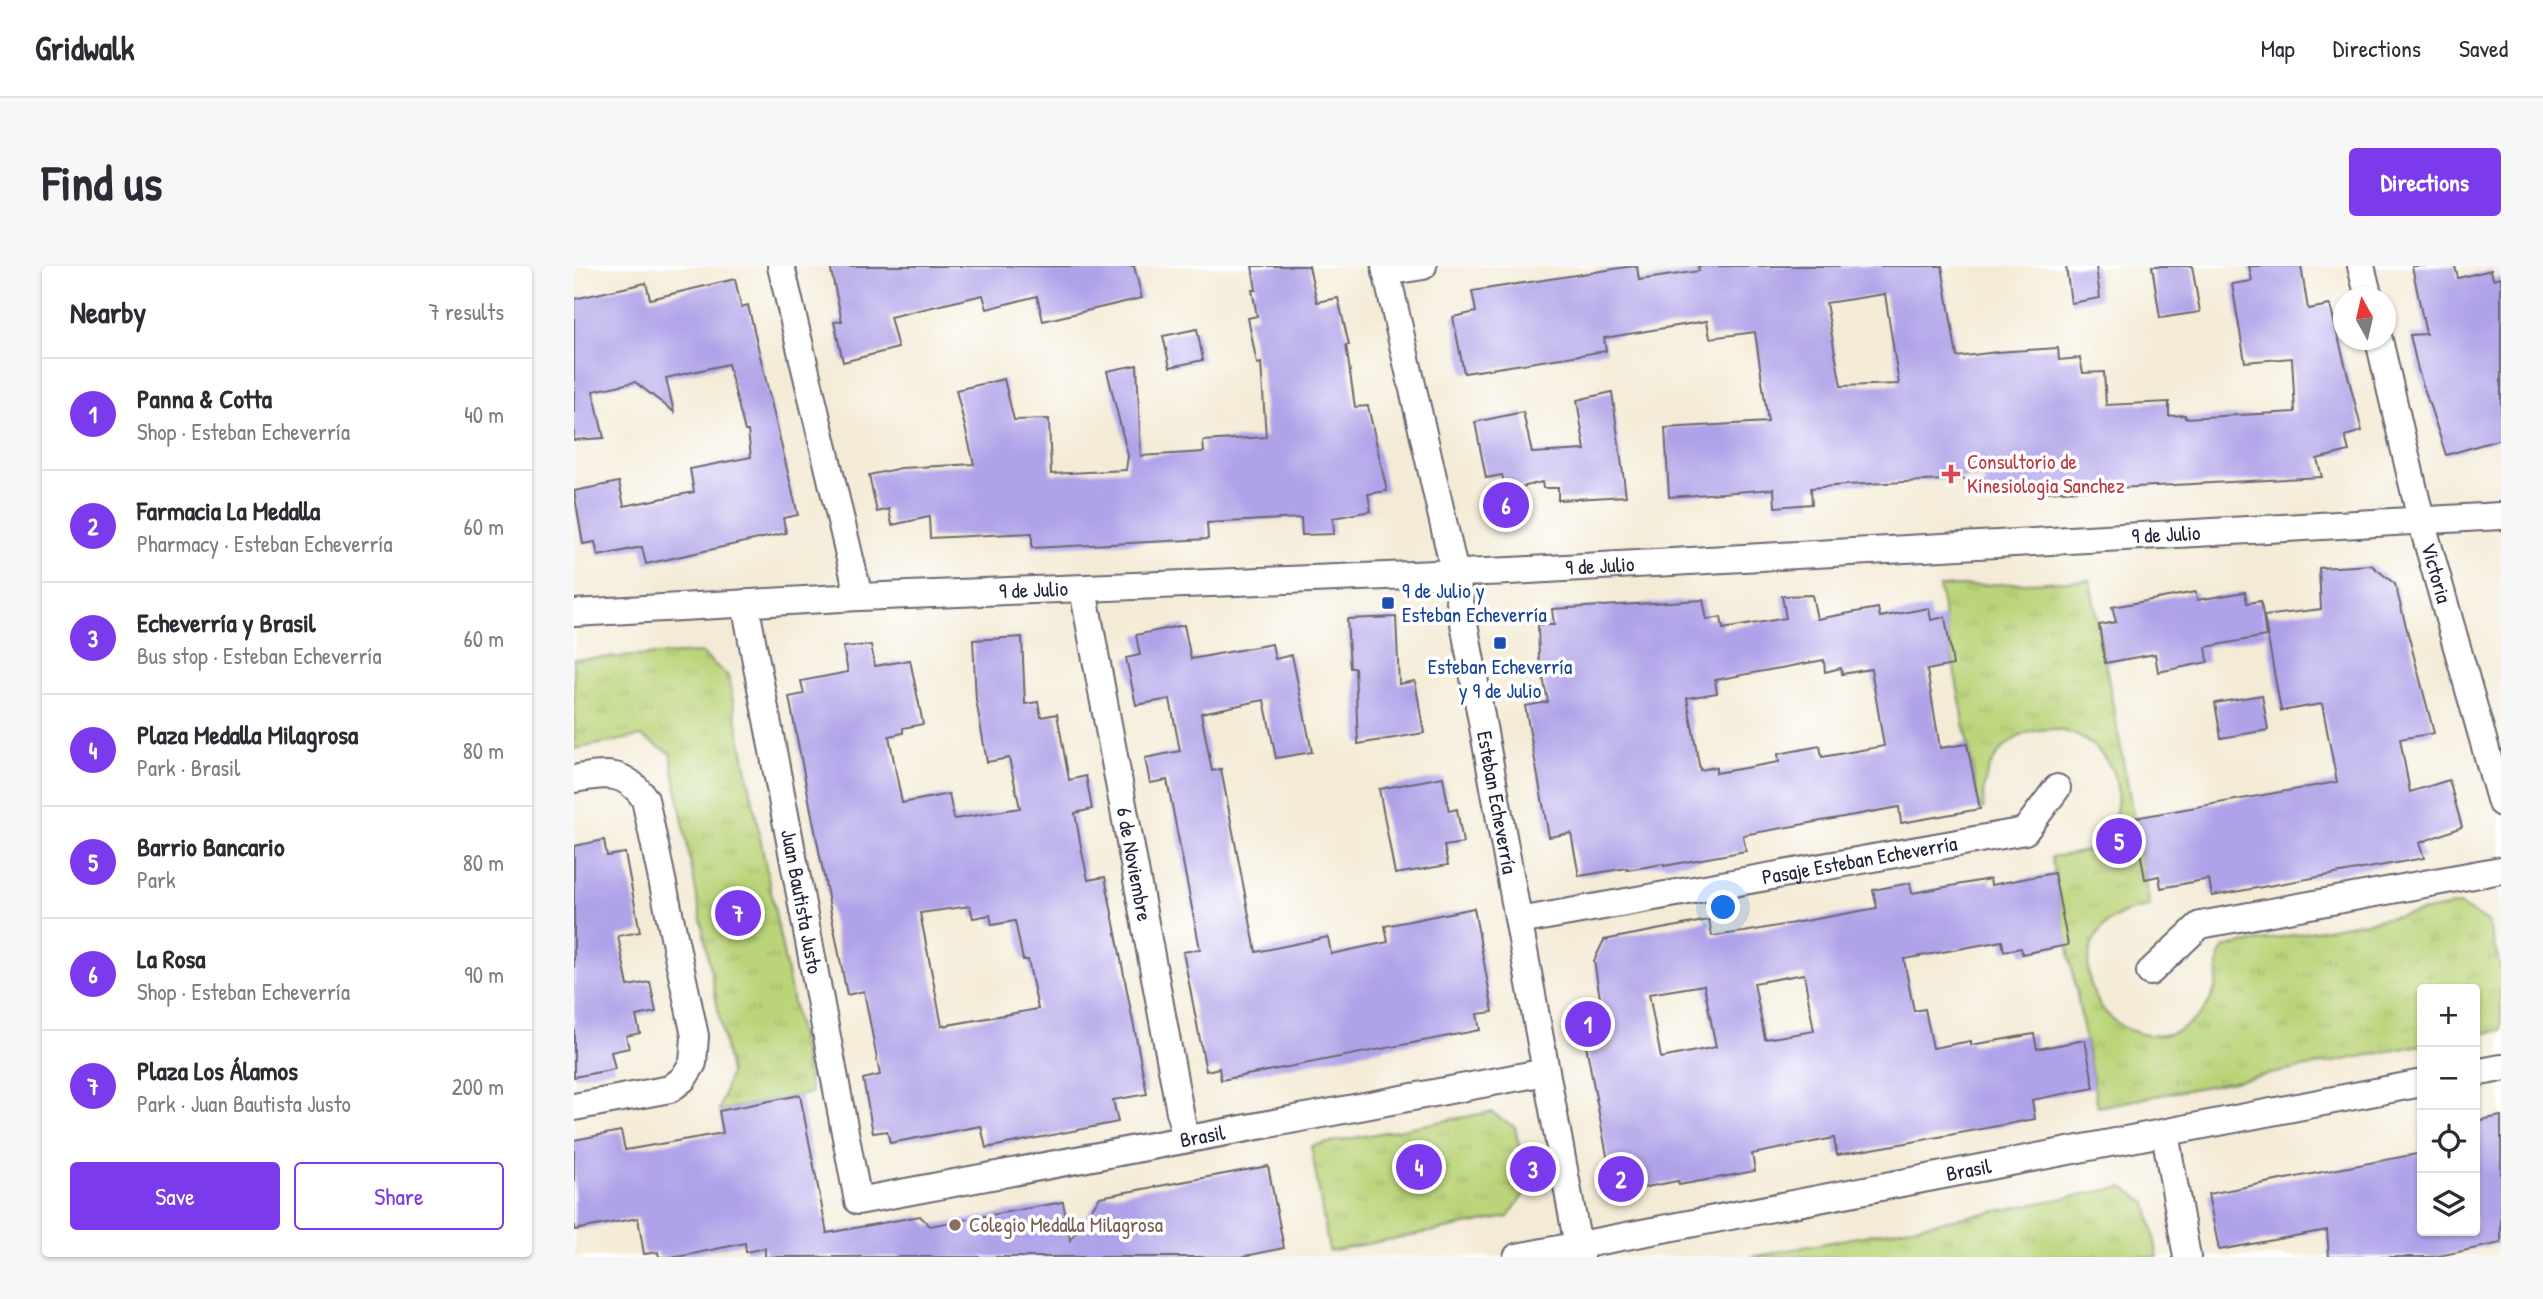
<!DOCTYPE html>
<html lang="en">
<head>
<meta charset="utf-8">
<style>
	:root { --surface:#fff; --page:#f7f7f7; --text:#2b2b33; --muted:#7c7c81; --line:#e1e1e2; --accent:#7c3aed }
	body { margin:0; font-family:"Patrick Hand",sans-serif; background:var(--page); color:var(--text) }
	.controls { position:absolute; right:21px; bottom:21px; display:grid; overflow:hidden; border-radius:7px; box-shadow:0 2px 5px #0004 }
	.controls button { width:63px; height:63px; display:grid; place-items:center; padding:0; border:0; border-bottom:2px solid var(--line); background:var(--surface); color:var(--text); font:35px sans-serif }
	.compass { position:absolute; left:1759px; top:21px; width:63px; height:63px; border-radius:50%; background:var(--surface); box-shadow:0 2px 5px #0004; rotate:352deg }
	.you { position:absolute; left:1150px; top:642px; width:24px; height:24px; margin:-18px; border:5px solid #fff; border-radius:50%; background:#1a73e8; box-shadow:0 0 0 10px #1a73e833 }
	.badge { display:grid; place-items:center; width:46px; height:46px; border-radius:50%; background:var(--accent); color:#fff; font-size:23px; font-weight:700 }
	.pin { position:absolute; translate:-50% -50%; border:4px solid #fff; box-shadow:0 2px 7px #0006 }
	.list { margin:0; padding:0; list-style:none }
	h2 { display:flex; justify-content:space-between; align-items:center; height:91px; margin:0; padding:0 28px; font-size:30px }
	h2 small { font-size:23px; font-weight:400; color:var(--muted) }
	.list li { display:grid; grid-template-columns:46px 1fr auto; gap:21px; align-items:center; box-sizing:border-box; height:112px; padding:0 28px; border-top:2px solid var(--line) }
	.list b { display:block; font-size:26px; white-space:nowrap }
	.list p { margin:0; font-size:23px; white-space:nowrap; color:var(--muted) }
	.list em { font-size:23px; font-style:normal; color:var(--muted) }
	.actions { display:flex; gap:14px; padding:21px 28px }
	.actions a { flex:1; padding:16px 0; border:2px solid var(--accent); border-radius:7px; text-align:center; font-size:24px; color:var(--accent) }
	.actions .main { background:var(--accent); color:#fff }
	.icon { flex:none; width:38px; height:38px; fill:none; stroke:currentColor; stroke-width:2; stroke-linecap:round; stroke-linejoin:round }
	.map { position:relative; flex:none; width:1927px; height:991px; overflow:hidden; border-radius:7px }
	header { display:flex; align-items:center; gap:42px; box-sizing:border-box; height:98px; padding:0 35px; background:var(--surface); border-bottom:2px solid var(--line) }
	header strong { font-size:33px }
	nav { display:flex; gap:38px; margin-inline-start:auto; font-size:24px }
	.intro { display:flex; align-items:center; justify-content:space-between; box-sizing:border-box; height:168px; padding:0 42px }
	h1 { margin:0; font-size:49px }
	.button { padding:18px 32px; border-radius:7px; background:var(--accent); color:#fff; font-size:24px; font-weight:700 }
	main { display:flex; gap:42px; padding:0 42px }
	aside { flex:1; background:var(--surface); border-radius:7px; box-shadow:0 2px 5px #0004 }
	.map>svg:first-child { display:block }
</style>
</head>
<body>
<header>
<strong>Gridwalk</strong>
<nav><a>Map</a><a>Directions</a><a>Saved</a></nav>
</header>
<div class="intro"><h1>Find us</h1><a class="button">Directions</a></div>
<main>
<aside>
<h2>Nearby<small>7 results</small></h2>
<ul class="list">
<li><span class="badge">1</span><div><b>Panna &amp; Cotta</b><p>Shop · Esteban Echeverría</p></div><em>40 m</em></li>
<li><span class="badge">2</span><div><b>Farmacia La Medalla</b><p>Pharmacy · Esteban Echeverría</p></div><em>60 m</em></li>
<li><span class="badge">3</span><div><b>Echeverría y Brasil</b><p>Bus stop · Esteban Echeverría</p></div><em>60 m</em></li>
<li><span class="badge">4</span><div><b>Plaza Medalla Milagrosa</b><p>Park · Brasil</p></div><em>80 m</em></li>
<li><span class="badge">5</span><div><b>Barrio Bancario</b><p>Park</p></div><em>80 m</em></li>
<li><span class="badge">6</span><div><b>La Rosa</b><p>Shop · Esteban Echeverría</p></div><em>90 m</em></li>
<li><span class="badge">7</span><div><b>Plaza Los Álamos</b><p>Park · Juan Bautista Justo</p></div><em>200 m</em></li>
</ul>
<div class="actions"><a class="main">Save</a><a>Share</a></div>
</aside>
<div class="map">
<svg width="1927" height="991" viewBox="0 0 1927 991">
	<defs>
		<pattern id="park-tufts" width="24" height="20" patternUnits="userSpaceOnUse" patternTransform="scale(1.75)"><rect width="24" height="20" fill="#bbd479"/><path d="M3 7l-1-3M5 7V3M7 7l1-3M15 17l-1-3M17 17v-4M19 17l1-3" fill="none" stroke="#a0b66a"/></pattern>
	</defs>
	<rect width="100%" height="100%" fill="#fff"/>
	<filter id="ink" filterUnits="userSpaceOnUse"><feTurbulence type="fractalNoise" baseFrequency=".0143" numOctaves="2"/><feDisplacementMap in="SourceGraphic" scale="14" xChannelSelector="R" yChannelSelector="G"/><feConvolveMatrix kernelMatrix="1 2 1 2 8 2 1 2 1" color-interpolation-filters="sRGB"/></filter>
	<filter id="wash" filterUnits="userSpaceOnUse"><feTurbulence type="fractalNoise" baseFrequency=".00686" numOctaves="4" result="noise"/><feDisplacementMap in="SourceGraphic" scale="28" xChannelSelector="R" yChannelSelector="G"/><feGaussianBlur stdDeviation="1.57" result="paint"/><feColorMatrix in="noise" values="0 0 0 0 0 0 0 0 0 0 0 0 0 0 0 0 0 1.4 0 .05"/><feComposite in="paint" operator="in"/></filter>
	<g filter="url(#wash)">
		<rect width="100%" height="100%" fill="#f4ebd6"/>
		<g fill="url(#park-tufts)" stroke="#6e7b5a" stroke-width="2">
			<path d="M1516,314L1576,641C1567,643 1557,644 1550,647C1492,672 1509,755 1568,768C1603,776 1636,749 1643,715C1646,702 1640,691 1652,681L1885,639L1914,656L1927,703V764L1901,769V723H1848V779L1524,841L1477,591C1489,589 1503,588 1514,584C1523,581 1531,569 1536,561C1569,497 1488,433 1433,479C1414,495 1407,518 1410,542L1406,543L1365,321Z"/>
			<polygon points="127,387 154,410 237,827 145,845 156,807 96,487 67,470 0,483 0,393"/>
			<polygon points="917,846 941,861 954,922 934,951 755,985 737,880"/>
			<polygon points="1549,921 1573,937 1584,991 1177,991"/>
		</g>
		<g id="blocks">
			<g fill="#b0a2e8" fill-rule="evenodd">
				<polygon points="256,0 560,0 568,32 469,55 463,30 413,43 409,29 316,51 324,82 269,96 260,56 268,55"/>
				<polygon points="678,0 735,0 743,36 764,32 775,79 772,79 781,141 794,140 813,225 794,228 797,245 759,252 760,268 728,269 727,252 671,255 633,257 634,273 458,282 458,267 356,272 355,251 318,259 315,243 303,246 295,209 327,202 400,198 382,124 430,113 440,154 475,153 477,208 552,204 554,190 533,105 563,99 567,190 630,186 629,175 692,171 687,97 683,98 674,52 683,50 678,24 682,24"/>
				<path d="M1059,0H1063L1065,14L1125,5L1124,0H1368L1383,91L1423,86L1484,82L1485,94L1506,92L1509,107L1530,106L1532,139L1595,136V150L1611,149V152L1721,146L1718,92L1671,96L1658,18L1678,15L1675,0H1727L1734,43L1756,39L1788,165L1771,170L1775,185L1743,193L1748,211L1411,229L1410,212L1272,219L1237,222L1238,238L1201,241L1200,223L1095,231L1091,162L1194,156L1181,66L1136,72L1133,55L1030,72L1032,85L890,107L879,51L902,46L898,25ZM1311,28L1325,118L1267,120L1252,37Z"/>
				<polygon points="1492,0 1522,0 1526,32 1497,37"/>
				<polygon points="1578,0 1618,0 1626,46 1586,52"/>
				<polygon points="1838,0 1881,0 1884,12 1917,4 1919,13 1927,11 1927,173 1872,189 1844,104 1836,69 1852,68"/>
				<polygon points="161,13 167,41 174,39 224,249 209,252 212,267 72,298 68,281 24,290 21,276 9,278 0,225 45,216 50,240 120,226 116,203 177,191 174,165 171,165 154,98 92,112 100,146 61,116 19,125 30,172 0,174 0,33 72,17 76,33"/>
				<polygon points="623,63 629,94 596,101 589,70"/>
				<polygon points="1038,126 1052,230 984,234 984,222 969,222 968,216 932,225 928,209 912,212 901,156 949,146 958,187 1011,184 1003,134"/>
				<polygon points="1797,299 1821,318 1860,467 1826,473 1836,526 1875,514 1888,561 1845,577 1850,592 1638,630 1635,613 1587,622 1585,610 1571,613 1560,552 1763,516 1748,438 1707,445 1690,350 1747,343 1745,302"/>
				<polygon points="1622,326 1623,334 1671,326 1673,337 1687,335 1692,370 1632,381 1634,396 1584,406 1581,388 1531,397 1525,359 1542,356 1538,341"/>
				<path d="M1238,329L1243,353L1304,342L1306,351L1355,342L1357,354L1371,351L1379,399L1353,404L1366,482L1393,478L1406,543L1327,557L1325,541L1169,569L1172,585L1090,600V598L1053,604V602L1005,610L997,567L975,571L951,440L974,436L965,392L964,359H980L978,343L1129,334L1133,354L1147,351L1149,363L1212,352L1208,330ZM1250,394L1251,406L1267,402L1268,408L1297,403L1310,480L1248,491L1246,480L1204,488L1205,496L1142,507V501L1126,504L1113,432L1143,427L1141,414Z"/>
				<polygon points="822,351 825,418 841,415 850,467 784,478 781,402 776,402 773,353"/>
				<polygon points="610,359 617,393 698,378 701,393 718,389 738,486 702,492 690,434 627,447 638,505 647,503 682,686 754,671 757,688 814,676 811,660 900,642 919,746 903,748 906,764 647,814 645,802 632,805 609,686 626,683 609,596 593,514 576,517 571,492 606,485 596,433 562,439 552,392 566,389 562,369"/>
				<path d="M448,371L451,438L464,436L467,451L483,448L495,514L512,510L518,543L501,547L507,581L514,614L531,611L573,828L539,834L544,856L412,882L407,860L316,877L313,865L299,867L289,813L306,809L290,725L273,729L215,431L230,428L227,415L274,406L269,381L297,379L301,400L336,394L349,458L329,462V467L315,470L328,537L375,528L380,553L446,542L435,492L413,496L402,434L399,374ZM396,640L399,652L416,649L418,659L441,655L449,694H454L464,743L368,760L346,647Z"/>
				<polygon points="1688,429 1694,464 1647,472 1641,437"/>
				<polygon points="869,511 875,545 883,543 889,577 870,580 874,599 821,608 805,523"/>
				<polygon points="30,574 33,590 51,587 66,666 44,670 54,720 76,716 82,746 62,750 66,767 52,770 55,782 37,786 41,803 0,811 0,580"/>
				<path d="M1480,607L1494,679L1448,688L1447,682L1430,685L1428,675L1330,693L1335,720L1340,745L1351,743L1359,782L1397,775V779L1460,768L1463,783L1511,774L1520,822L1458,834L1461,853L1338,876L1263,889L1260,872L1178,888L1181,905L1105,919L1104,915L1057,924L1037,911L1005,742L1027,738L1020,695L1030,674L1135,654L1138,670L1170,666L1303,642L1299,624L1336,617L1338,627L1416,613L1417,619ZM1230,708L1240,765L1191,773L1180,717ZM1130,719L1142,781L1087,792L1075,728Z"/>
				<polygon points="226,829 253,967 346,950 356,960 489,936 496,974 526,931 694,900 710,982 667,991 191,991 191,982 172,986 171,977 104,991 85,991 84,986 70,988 64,952 0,964 0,874 47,865 51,884 149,867 145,845"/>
				<polygon points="1927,850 1927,977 1860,991 1755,991 1753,964 1645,984 1634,928 1848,887 1848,965 1901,965 1901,855"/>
			</g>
		</g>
	</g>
	<g filter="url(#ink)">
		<use href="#blocks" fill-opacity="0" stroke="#6c6871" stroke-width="2"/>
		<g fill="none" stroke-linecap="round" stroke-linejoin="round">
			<defs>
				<g id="minor">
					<polyline points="207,0 285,331"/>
					<path id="s1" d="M811,0L881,308L1006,991"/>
					<polyline points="1787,0 1795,32"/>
					<polyline points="812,6 849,0"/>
					<path id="s2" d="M1805,74L1847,254L1927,537"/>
					<path id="s3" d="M509,323L611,873"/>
					<path id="s4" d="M171,337L284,935L972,806"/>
					<path id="s5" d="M0,347L285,331L936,305L1927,250"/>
					<path d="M0,513C32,507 51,504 71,533L121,770L119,797L109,813L96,823L0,841"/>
					<path id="s6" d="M945,655L1451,565L1483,522"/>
					<polyline points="1576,706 1626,659 1927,604"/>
					<polyline points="1901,807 1927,802"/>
					<polyline points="1591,867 1613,991"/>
					<path id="s7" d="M943,991L1848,817"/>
				</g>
			</defs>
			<use href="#minor" stroke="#6c6871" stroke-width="30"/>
			<use href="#minor" stroke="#fff" stroke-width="26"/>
		</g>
	</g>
	<path fill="#e0444e" stroke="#fff" stroke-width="2.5" d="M1373.5 197.5h7v7h7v7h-7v7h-7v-7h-7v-7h7z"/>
	<g fill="#1a4fb4" stroke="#fff" stroke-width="2.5">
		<rect x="807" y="330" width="14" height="14" rx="3.5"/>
		<rect x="919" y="370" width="14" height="14" rx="3.5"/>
	</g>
	<circle fill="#8d6e63" stroke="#fff" stroke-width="2.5" cx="381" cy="959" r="7"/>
	<g text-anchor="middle" stroke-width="7" stroke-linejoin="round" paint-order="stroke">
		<g font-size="21" fill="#be3a42" stroke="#fff" text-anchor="start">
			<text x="1393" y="203">Consultorio de<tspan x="1393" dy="24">Kinesiologia Sanchez</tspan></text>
		</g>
		<g font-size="21" fill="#22223b" stroke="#fff">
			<text dy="7" stroke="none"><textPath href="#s5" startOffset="1594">9 de Julio</textPath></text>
			<text dy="7" stroke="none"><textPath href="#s5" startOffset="1027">9 de Julio</textPath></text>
			<text dy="7" stroke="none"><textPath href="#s2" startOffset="240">Victoria</textPath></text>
			<text dy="7" stroke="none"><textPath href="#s5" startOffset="460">9 de Julio</textPath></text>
			<text dy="7" stroke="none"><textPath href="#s1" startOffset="548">Esteban Echeverría</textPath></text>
			<text dy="7" stroke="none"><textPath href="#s6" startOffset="346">Pasaje Esteban Echeverría</textPath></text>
			<text dy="7" stroke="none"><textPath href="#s3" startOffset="280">6 de Noviembre</textPath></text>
			<text dy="7" stroke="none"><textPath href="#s4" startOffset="304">Juan Bautista Justo</textPath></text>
			<text dy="7" stroke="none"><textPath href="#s4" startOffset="959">Brasil</textPath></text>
			<text dy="7" stroke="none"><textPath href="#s7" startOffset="460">Brasil</textPath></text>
		</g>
		<g font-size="21" fill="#164399" stroke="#fff" text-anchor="start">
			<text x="828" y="332">9 de Julio y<tspan x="828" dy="24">Esteban Echeverría</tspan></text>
			<text x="926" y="408" text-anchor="middle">Esteban Echeverría<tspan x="926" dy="24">y 9 de Julio</tspan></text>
		</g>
		<g font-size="21" fill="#785e54" stroke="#fff" text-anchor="start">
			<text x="395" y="966">Colegio Medalla Milagrosa</text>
		</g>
	</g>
</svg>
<div class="controls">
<button>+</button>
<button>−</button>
<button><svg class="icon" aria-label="locate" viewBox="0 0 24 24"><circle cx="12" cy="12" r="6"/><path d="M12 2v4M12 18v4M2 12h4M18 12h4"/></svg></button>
<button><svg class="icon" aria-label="layers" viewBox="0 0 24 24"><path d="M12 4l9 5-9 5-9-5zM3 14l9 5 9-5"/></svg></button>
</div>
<svg class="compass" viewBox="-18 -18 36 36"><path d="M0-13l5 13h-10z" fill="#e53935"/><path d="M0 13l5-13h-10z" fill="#7c7c81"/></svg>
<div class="you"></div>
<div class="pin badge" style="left:1014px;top:758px">1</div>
<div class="pin badge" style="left:1047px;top:913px">2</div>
<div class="pin badge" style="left:959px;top:903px">3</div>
<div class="pin badge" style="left:845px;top:901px">4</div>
<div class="pin badge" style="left:1545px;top:575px">5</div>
<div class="pin badge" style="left:932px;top:239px">6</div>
<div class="pin badge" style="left:164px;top:647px">7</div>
</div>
</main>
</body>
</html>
